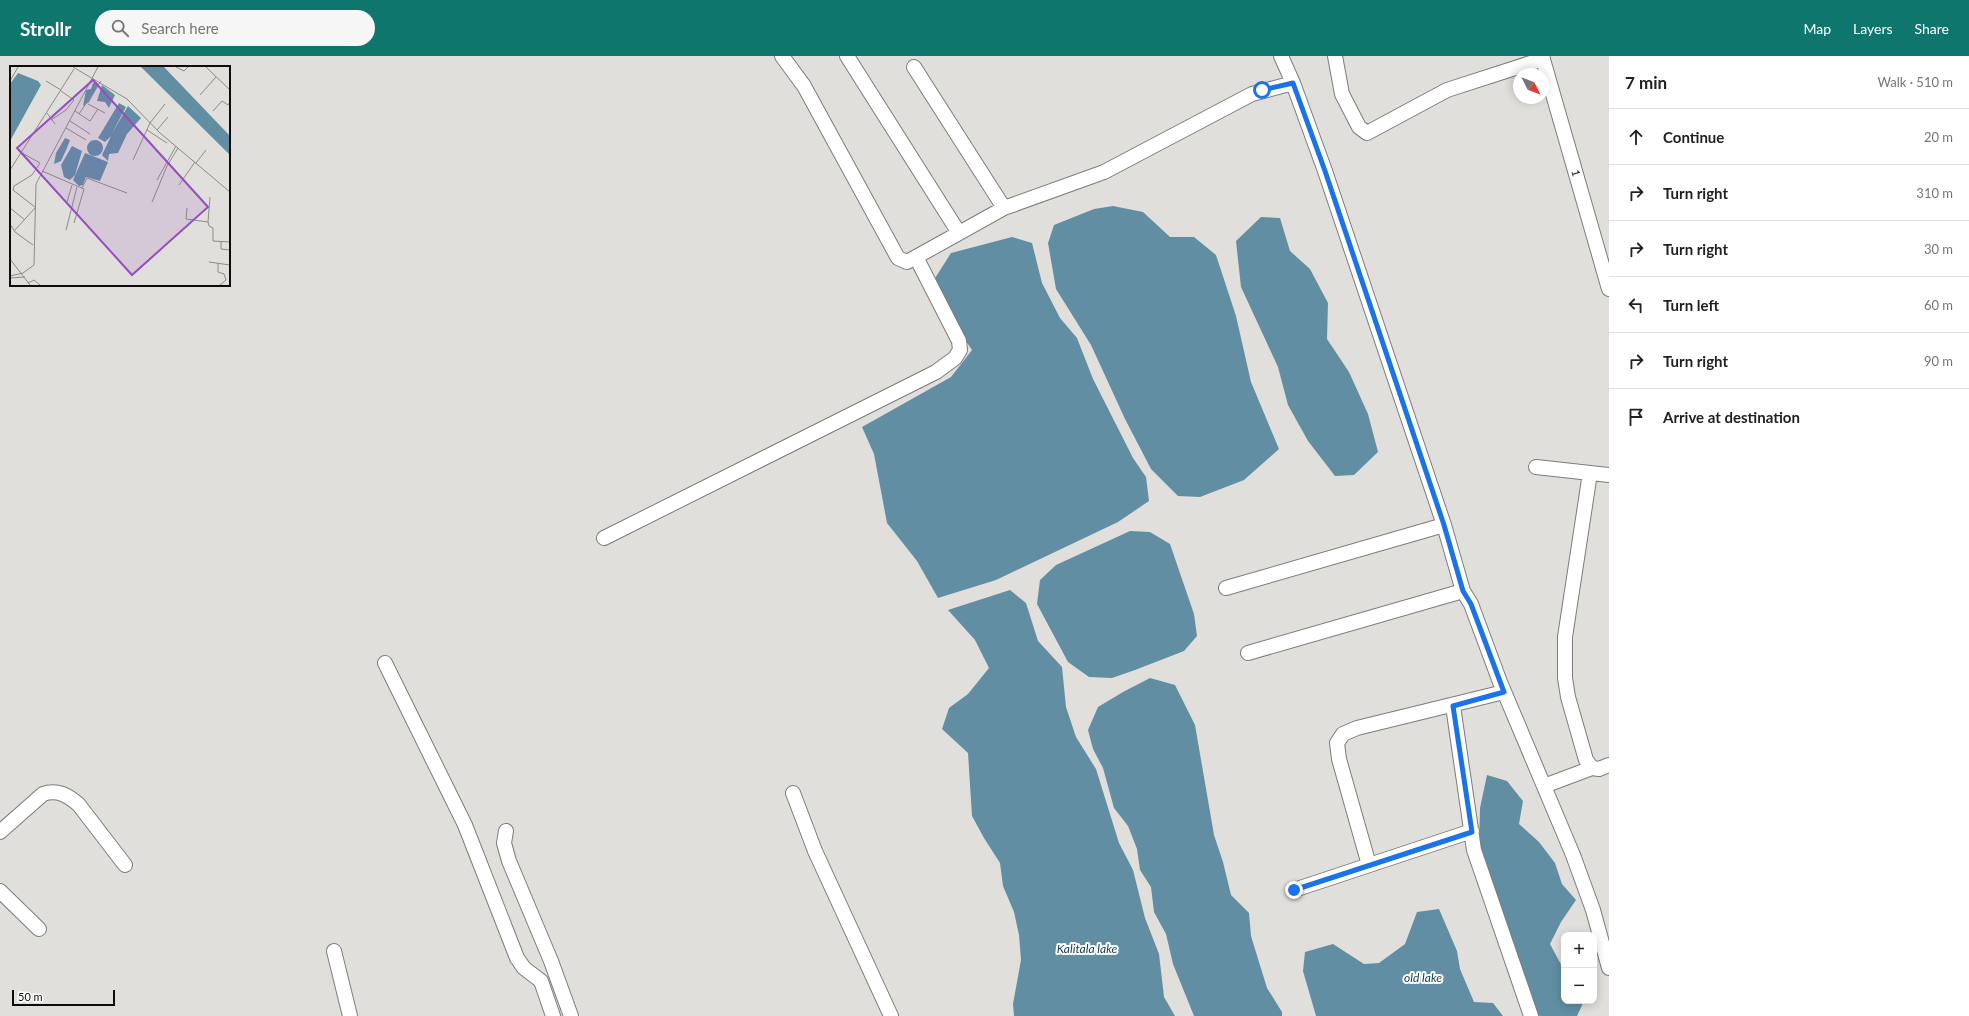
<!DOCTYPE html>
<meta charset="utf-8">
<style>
body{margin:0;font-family:Lato,sans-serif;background:#f6f6f6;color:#202124}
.controls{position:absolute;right:12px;bottom:12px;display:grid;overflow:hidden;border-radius:8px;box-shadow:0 2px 10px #0003}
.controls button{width:36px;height:36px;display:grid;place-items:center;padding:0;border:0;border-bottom:1px solid #e0e0e0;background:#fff;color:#202124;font:20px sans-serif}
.compass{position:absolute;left:1513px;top:12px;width:36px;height:36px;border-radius:50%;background:#fff;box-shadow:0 2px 10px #0003;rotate:132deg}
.scale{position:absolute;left:12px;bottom:10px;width:103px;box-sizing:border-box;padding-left:4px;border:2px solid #0d0c0b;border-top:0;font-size:11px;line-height:14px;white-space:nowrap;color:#0d0c0b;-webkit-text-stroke:3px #fff;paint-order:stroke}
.stop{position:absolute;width:12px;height:12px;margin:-9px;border:3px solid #1a73e8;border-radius:50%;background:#fff}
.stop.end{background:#1a73e8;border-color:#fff;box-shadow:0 1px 4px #0008}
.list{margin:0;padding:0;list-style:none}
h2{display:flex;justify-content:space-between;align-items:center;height:52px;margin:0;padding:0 16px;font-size:17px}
h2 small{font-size:13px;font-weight:400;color:#757577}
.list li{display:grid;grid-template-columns:26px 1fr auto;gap:12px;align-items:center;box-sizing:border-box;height:56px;padding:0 16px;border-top:1px solid #e0e0e0}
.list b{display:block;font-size:15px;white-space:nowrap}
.list em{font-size:13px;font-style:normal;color:#757577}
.icon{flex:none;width:22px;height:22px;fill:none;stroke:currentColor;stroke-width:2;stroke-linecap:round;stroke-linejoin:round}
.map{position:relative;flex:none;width:1609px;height:960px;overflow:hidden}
header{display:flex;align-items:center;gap:24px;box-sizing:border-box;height:56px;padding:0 20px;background:#0f766e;color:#fff}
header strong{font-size:19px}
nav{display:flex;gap:22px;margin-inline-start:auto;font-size:14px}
.search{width:280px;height:36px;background:#f6f6f6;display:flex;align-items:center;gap:10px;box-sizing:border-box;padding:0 14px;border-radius:22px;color:#757577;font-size:15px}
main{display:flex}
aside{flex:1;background:#fff}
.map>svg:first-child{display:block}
.water{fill:#618ea2}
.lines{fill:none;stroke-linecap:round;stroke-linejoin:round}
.minor-casing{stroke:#7d7c79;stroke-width:16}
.minor{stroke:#fff;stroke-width:14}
.route{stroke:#1a73e8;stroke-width:5}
.labels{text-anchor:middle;stroke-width:4;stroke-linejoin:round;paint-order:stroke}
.street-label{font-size:11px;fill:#0d0c0b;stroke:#fff}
.water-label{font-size:12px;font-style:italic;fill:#113a4a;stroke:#fff}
.inset-road{fill:none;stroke:#8c8b88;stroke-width:1}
.view{fill:#944ec2;fill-opacity:0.15;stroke:#944ec2;stroke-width:2}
.inset-edge{fill:none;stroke:#0d0c0b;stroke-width:2}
</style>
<header>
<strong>Strollr</strong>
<div class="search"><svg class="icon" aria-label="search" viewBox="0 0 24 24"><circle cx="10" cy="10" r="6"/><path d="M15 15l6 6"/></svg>Search here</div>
<nav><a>Map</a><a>Layers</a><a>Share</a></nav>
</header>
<main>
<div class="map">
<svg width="1609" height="960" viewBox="0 0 1609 960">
<rect width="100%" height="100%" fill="#e1dfdc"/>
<path class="water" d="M1113,150L1143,156L1170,181H1194L1216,199L1236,260L1251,326L1279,393L1244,424L1200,441L1178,440L1151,413L1125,363L1091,289L1056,233L1048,187L1054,169L1094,153Z
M1261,161L1280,162L1290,195L1310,213L1328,247L1327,283L1349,316L1368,358L1378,396L1354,419L1335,420L1308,385L1288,349L1278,311L1241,231L1236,185Z
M1012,181L1032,187L1042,227L1060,262L1077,282L1093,323L1133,402L1146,421L1149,445L1118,466L996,524L938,542L917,505L887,467L874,398L862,371L951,321L972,294L949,260L932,227L951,197Z
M1130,475L1150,476L1170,488L1194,558L1197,580L1184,595L1135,614L1112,622L1089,621L1068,606L1037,548L1040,524L1056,509Z
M1010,534L1026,547L1038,585L1062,611L1066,651L1076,681L1096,713L1119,787L1133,814L1145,862L1159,898L1164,941L1175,960H1014L1013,948L1021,904L1019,879L1014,856L1003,830L1000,807L984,782L972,760L968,697L942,673L949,652L968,638L989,612L975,584L948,554Z
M1150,622L1175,629L1195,669L1214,779L1223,806L1231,839L1249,857L1251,880L1267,932L1282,956V960H1194L1173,908L1166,878L1154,856L1151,831L1140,814L1137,793L1128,770L1114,752L1103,712L1093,693L1088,674L1098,651L1123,636Z
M1487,719L1507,725L1523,745L1519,768L1539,786L1555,807L1562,828L1576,844L1561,866L1550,888L1564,914V945H1584L1577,960H1540L1529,952L1505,861L1479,793L1480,752Z
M1439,853L1457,895L1460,913L1474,946L1493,947L1503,960H1316L1303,915L1305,896L1333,888L1364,908L1379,907L1405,888L1417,856Z"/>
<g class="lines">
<defs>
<path id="minor" d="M782,0L804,30L898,202L907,206L1004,152L1104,116L1252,38L1293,27
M847,0L959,177
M1281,0L1293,27L1325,115L1444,469L1463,535L1471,548L1500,626L1573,799L1593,854L1609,912
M1335,0L1342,38L1359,71L1367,77L1447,34L1543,3
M1542,0L1609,233
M914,11L1004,152
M1536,411L1609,419
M1590,417L1565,581V622L1568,641L1586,704L1592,712L1599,713L1609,709
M604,482L936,316L955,302L960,294L959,285L916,201
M1226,532L1444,469
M1248,597L1463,535
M385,607L465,769L517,902L524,912L541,925L553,960
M1453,650L1474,794L1531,960
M1544,730L1592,712
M793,737L815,795L891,960
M506,775L504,787L509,805L551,905L571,960
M0,776L43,738C57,733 68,739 79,749L125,809
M1369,809L1339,703L1337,687L1343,678L1357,672L1504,636
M1294,834L1472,775
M0,835L39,873
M334,895L350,960"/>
</defs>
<use href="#minor" class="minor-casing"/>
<use href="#minor" class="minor"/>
</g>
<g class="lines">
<path class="route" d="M1262,34L1293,27L1325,115L1444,469L1463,535L1471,548L1504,636L1453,650L1472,776L1294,834"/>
</g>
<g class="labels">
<g class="street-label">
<text transform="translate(1576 117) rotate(74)" y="4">1</text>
</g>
<g class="water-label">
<text x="1087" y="897">Kalitala lake</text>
<text x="1423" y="926">old lake</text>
</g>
</g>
<g transform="translate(10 10)">
<rect width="220" height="220" fill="#e1dfdc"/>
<path d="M131,1H154L220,70V89ZM8,7L28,15L31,19L0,75V18ZM83,17H88V20L79,36L73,40L76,24L81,23ZM92,19L105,29L99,42L95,36L87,35ZM109,37L116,41L101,69L118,40L131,52L117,68L108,87L99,88L98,95L92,89L101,70L95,76L88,72ZM55,72L60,74L57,82L51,95L44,98L46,87ZM77 82a8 8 0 1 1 16 0a8 8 0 1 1-16 0ZM62,80L72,85L65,109L60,114L54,111L51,99ZM75,87L98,96L90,115L76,111L73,119L69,120L63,114Z" fill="#618ea2"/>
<path class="inset-road" d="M63,1L117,33L150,67L220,126M166,1L174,5L178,1M196,1L220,24M0,15L8,1M36,15L51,24M190,29L206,11M78,38L95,47M65,45L80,55L88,43M203,45L212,35L218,39L220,36M37,47L45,58M69,48L91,15M41,54L56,44L64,34L51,25M60,55L80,68M56,62L76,74M137,64L157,77M147,64L158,51M12,87L30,97L22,109L4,120L3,124L25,141M123,94L140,57L155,38M186,97L196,84M0,104L64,3M32,105L74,123L64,157M147,114L166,80M169,119L185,96M72,122L77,112L117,127M57,136L62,119M142,136L157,100L168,82M0,142L15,154M177,142L176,153L198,156L199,160L203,162V175L220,176M198,156L200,131M0,158L5,166L23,179M5,164L25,142M56,164L67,121M211,176V183L220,184M0,193L20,219M199,196L220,199M208,197V206L214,208L216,214L210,219M0,210L13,207L24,199L26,118L88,1M0,212L15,211M18,217L24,214L30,219"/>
<path class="view" d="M83,14L198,141L122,209L7,82Z"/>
<rect width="220" height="220" class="inset-edge"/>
</g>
</svg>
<div class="controls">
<button>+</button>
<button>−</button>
</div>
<svg class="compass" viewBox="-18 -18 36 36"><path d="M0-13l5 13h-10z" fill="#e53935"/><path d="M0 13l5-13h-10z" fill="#757577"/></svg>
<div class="scale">50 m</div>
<div class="stop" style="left:1262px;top:34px"></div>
<div class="stop end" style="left:1294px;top:834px"></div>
</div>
<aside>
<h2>7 min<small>Walk · 510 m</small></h2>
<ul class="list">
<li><svg class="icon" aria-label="ahead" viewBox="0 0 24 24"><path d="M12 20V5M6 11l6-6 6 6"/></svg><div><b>Continue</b></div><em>20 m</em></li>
<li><svg class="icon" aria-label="right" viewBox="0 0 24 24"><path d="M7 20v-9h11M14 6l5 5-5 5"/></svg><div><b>Turn right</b></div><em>310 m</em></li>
<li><svg class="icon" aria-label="right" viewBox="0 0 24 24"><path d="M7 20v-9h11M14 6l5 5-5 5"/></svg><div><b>Turn right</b></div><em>30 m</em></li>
<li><svg class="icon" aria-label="left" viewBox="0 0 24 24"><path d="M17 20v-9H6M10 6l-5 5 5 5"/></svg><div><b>Turn left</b></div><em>60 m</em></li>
<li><svg class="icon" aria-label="right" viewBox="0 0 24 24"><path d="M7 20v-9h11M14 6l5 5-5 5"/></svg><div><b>Turn right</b></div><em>90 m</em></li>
<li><svg class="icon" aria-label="arrive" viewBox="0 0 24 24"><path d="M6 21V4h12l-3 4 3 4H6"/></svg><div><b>Arrive at destination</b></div></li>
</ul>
</aside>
</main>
